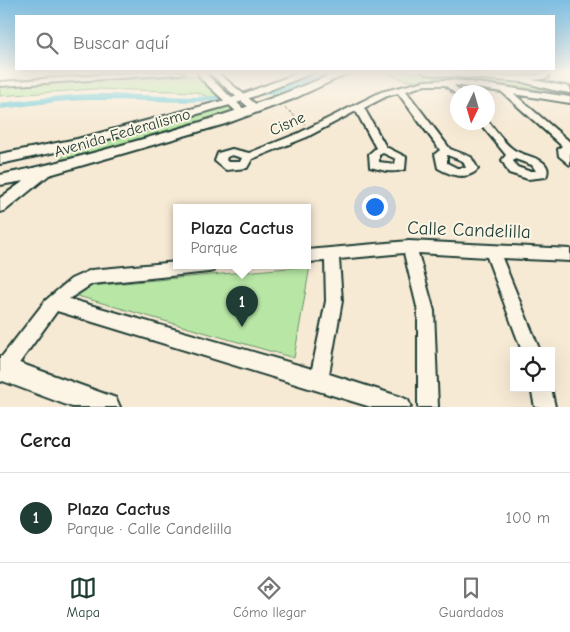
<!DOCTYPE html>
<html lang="es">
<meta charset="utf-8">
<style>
body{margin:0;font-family:"Comic Neue",sans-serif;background:#f6f6f6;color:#222}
.controls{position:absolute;right:15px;bottom:15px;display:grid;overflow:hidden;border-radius:0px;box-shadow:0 5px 20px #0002}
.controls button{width:45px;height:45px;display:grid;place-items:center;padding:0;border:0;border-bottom:1px solid #e0e0e0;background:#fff;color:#222;font:25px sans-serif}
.compass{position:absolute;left:450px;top:85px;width:45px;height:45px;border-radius:50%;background:#fff;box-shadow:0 5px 20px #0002;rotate:185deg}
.you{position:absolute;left:374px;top:206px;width:18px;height:18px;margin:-12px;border:4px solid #fff;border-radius:50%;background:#1a73e8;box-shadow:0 0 0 8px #1a73e833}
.badge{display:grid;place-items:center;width:32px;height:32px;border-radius:50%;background:#1f3d34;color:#fff;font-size:16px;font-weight:700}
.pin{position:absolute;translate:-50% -41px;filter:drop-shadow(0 1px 2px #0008)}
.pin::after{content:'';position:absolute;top:26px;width:18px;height:15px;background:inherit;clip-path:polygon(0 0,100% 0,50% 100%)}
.popup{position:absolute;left:173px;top:204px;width:138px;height:65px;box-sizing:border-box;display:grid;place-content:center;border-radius:0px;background:#fff;filter:drop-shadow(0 1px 4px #0005);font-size:16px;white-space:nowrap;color:#767676}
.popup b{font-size:19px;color:#222}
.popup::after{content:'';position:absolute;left:50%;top:100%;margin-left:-10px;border:10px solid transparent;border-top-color:#fff}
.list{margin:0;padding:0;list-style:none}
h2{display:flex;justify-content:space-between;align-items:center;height:65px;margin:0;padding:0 20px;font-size:21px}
h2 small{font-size:16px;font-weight:400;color:#767676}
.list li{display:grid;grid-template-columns:32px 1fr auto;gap:15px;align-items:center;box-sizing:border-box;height:90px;padding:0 20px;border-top:1px solid #e0e0e0}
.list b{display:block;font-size:19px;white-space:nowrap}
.list p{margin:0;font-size:16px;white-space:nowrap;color:#767676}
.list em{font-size:16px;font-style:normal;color:#767676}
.icon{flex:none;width:28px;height:28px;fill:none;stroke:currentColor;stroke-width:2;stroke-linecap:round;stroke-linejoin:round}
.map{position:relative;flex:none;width:570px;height:407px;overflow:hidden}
.search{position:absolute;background:#fff;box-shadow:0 5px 20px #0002;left:15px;right:15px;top:15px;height:55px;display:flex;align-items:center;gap:12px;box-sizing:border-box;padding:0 18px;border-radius:0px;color:#767676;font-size:19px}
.sheet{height:155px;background:#fff}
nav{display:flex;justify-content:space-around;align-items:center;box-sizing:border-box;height:70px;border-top:1px solid #e0e0e0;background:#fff;font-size:14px;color:#767676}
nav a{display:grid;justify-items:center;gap:2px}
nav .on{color:#1f3d34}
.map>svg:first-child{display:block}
.green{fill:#b7e6a5;stroke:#6b926c}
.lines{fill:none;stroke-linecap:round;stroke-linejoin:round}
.canal{fill:#7dcdd9;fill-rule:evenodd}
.minor-casing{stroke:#1f3d34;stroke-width:4}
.tertiary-casing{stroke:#1f3d34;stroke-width:4}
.path{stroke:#1f3d34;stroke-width:1;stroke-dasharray:2.5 2.5;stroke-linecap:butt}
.minor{fill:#fcf5e5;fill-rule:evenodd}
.tertiary{fill:#fcf5e5;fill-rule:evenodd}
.labels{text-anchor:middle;stroke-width:4;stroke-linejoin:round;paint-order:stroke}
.far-street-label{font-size:16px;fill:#1f3d34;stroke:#fcf5e5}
.street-label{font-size:19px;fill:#1f3d34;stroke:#fcf5e5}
</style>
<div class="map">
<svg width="570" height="407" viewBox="0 0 570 407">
<rect width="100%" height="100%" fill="#f7ead5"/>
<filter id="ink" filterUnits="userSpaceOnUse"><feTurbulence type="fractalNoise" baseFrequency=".02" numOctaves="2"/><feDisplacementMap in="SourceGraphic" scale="10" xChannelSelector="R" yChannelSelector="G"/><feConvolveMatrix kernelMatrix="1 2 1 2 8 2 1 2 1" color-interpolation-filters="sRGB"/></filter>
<g filter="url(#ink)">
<path class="green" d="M316,72H332L279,95L269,93Z
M383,72C428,72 522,75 561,93L459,78L407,81Z
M179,75L199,77L219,96L209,97L195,92L174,91L93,89L0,96V85Z
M233,102L244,114L48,171L78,143Z
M310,266L294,358L74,295L79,287Z"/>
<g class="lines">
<path class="canal" d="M318,72H328C318,80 302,86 290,89C225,109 158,99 91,100C60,100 30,106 0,109V103C30,100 61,95 92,94C174,94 239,108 318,72Z"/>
<defs>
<path id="minor" d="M144,72H184L180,74L0,86V82Z
M198,72H206L208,76L247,112V116H241L201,79Z
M208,72H217L259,107V111H253Z
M423,72C464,72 505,81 545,74H548V78L533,80L570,87V93L553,90L523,82L427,74Z
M446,80L464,81L570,97V103L514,94L570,142V165L559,156L558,149L562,146L502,92L454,85L461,92H458V96L445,85H425L406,91L450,149L471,157L478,169C467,181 450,175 438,168L435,154L440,150L398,93L387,96L364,108L386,147L406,157L405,169C392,174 383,170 370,167L369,154L376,148L356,111L307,137L252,159L247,168L226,170L215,161L218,153L232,149L249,153L299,133L381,92L425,81ZM383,153L396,159L395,164L379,162V155ZM232,155L242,158L240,162H228L226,160L227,157ZM447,155L463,161L466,168H457L447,163Z
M488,121C496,131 504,143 514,150C524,157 555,158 546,177L528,179L509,173L502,160L506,155L479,122ZM515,159L532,165L536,171H528L517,167L513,161Z
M409,241L570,249V261L502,258L540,351H522L487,257L418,253L434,311L438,407H418V311L404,253L339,259L342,301L329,374L401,397L408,400L411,407H371L57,311L7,380L0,382V359L46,300L71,279L91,270L177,262V266H216L214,271L209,272L92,284L69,299L312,369L326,301L325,261L307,262V250Z
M531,388H551L555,407H535Z"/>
<path id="tertiary" d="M301,72H315L237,103L83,146L0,164V154L77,139L229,99Z
M337,72H351L293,99L225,124L49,175L6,210L0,212V198L24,181L0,185V175C46,166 91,154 136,141C205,122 272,100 337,72Z
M0,356L116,398L120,407H72L0,380Z"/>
</defs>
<use href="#minor" class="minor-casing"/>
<use href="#tertiary" class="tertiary-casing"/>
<path class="path" d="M285,108L305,124"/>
<use href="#minor" class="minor"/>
<use href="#tertiary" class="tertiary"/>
</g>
</g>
<linearGradient id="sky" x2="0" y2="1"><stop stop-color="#7dbee2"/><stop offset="0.56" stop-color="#fbf6ec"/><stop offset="1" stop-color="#fbf6ec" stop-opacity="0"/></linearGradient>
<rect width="570" height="129" fill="url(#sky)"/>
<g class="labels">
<g class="far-street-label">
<text transform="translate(287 123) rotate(-24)" y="6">Cisne</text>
<text transform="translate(122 132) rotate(-16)" y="6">Avenida Federalismo</text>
</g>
<g class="street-label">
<text transform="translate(469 229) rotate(2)" y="7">Calle Candelilla</text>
</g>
</g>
</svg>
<div class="controls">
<button><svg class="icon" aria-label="locate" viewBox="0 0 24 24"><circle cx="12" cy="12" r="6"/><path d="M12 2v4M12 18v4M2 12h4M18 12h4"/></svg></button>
</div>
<svg class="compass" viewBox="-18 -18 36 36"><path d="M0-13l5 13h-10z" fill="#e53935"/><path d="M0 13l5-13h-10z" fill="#767676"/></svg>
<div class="you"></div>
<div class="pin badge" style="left:242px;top:327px">1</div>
<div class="popup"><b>Plaza Cactus</b>Parque</div>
<div class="search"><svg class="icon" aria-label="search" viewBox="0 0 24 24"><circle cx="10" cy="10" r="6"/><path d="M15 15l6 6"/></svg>Buscar aquí</div>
</div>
<section class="sheet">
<h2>Cerca<small></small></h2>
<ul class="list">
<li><span class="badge">1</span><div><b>Plaza Cactus</b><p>Parque · Calle Candelilla</p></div><em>100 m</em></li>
</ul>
</section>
<nav>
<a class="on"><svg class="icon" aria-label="map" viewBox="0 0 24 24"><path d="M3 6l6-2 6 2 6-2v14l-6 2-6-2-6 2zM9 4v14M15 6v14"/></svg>Mapa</a>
<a><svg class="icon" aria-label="directions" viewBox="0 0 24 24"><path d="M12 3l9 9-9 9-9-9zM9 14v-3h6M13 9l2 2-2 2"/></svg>Cómo llegar</a>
<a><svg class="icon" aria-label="saved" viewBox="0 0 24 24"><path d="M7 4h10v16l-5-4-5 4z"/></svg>Guardados</a>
</nav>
